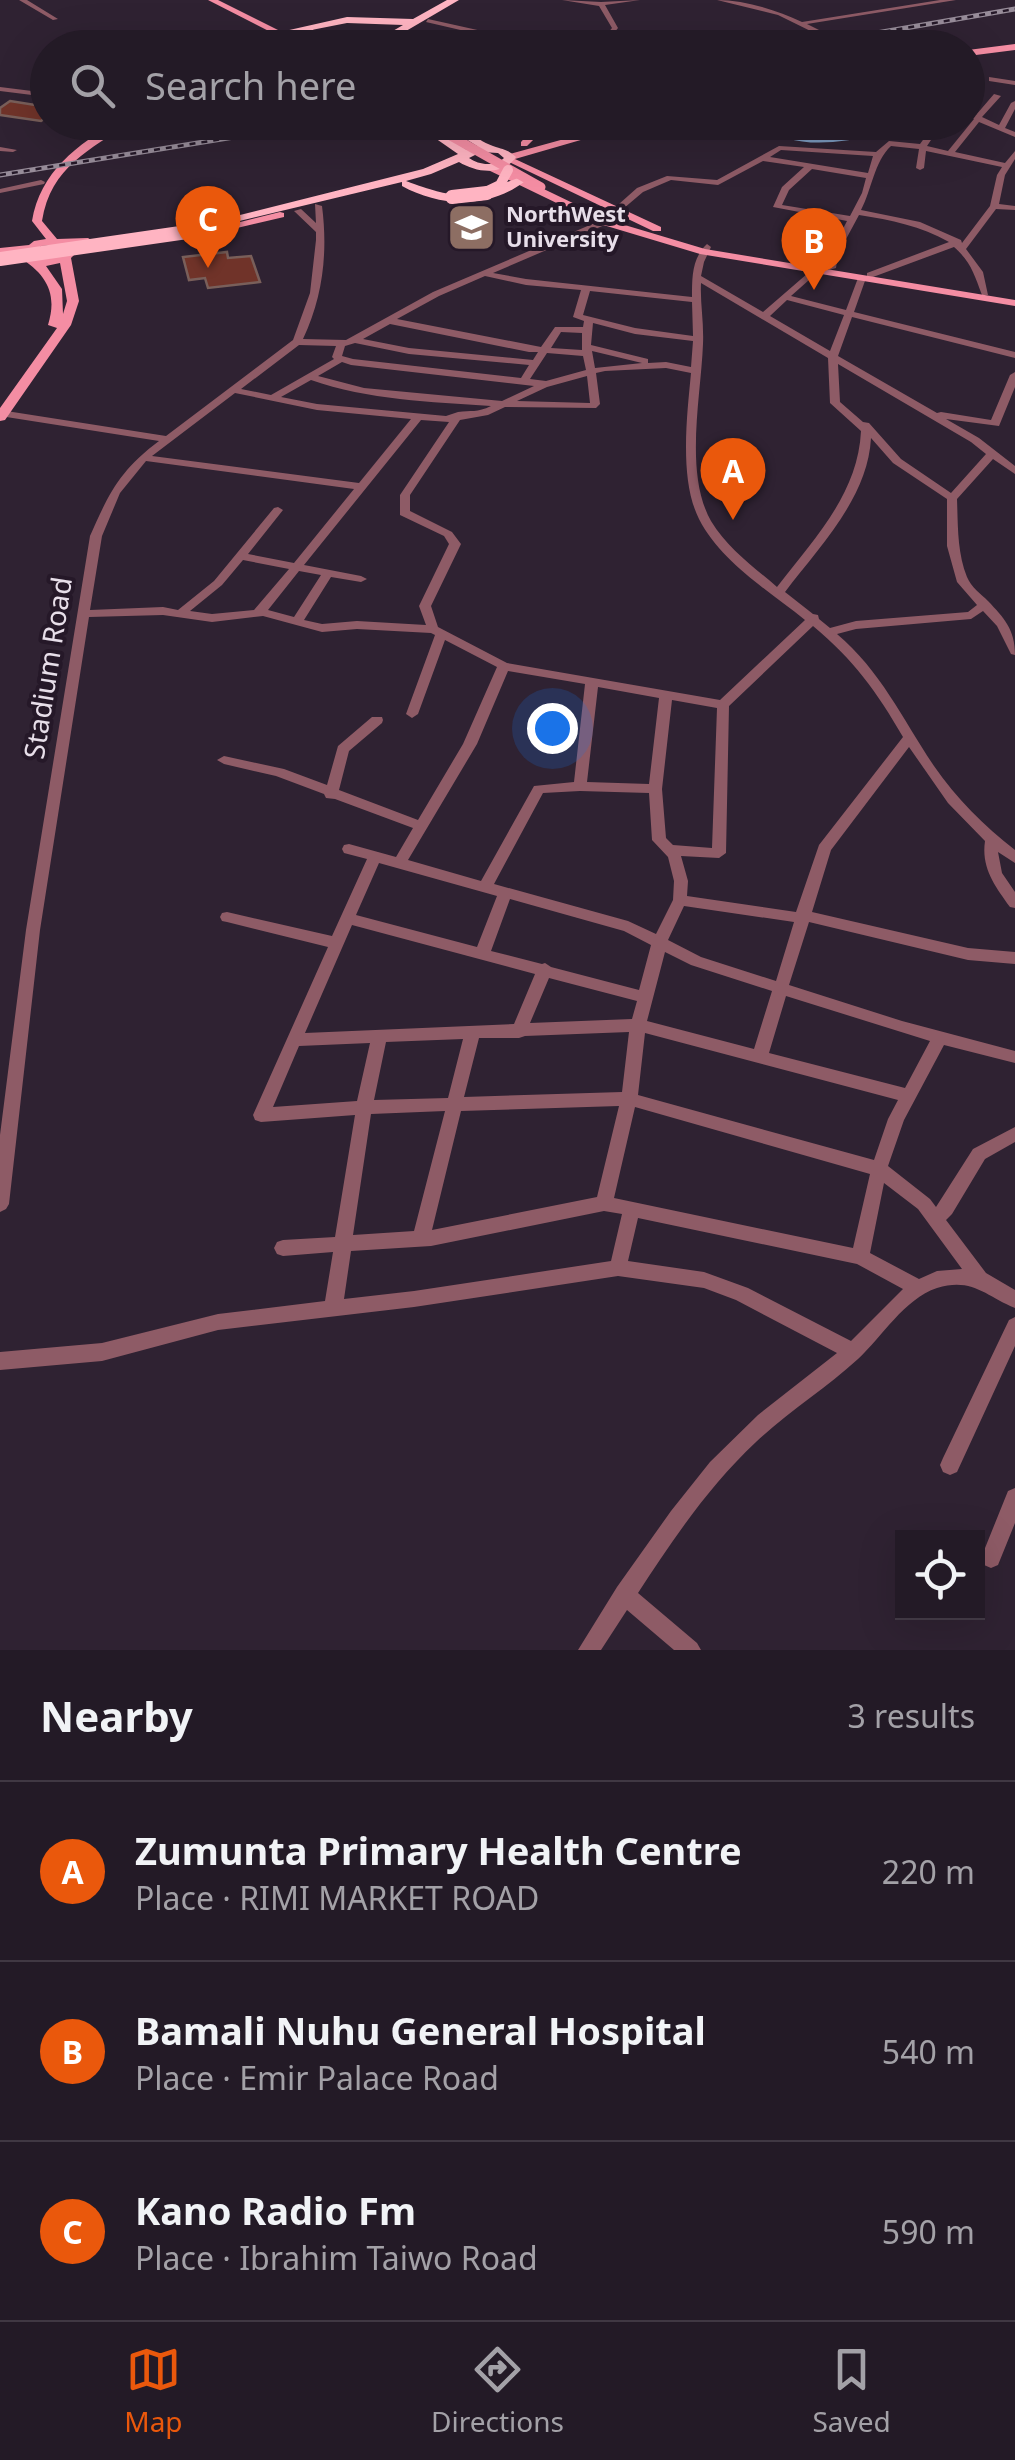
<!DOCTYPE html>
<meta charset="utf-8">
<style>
body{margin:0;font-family:"Noto Sans",sans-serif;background:#2f2732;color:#f1f3f6}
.controls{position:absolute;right:30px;bottom:30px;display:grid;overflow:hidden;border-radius:0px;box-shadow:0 10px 40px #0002}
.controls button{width:90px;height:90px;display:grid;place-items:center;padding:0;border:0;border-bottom:2px solid #403843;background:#231a26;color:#f1f3f6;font:50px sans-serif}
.you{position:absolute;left:552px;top:728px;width:35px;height:35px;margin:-25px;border:8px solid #fff;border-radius:50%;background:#1a73e8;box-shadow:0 0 0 15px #1a73e833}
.badge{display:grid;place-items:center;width:65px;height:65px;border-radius:50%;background:#ea580c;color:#fff;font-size:32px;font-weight:700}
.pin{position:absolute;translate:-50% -82px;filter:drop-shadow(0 2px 5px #0008)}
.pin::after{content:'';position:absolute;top:52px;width:35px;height:30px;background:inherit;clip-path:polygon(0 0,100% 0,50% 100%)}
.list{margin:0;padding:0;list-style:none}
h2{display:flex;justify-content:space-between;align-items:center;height:130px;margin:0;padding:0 40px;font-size:42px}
h2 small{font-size:32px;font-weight:400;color:#a3a1a7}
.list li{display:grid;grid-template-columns:65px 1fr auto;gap:30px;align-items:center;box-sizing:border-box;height:180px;padding:0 40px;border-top:2px solid #403843}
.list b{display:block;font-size:38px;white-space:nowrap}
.list p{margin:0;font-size:32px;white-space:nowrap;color:#a3a1a7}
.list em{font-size:32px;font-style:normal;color:#a3a1a7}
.icon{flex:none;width:55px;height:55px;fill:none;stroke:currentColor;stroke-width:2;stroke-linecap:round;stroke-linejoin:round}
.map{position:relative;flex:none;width:1015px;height:1650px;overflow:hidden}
.search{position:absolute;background:#231a26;box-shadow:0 10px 40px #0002;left:30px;right:30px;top:30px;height:110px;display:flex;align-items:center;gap:25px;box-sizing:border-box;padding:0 35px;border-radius:55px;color:#a3a1a7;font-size:38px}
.sheet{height:670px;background:#231a26}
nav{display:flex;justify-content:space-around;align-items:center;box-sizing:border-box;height:140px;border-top:2px solid #403843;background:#231a26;font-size:28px;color:#a3a1a7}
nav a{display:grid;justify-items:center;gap:5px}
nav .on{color:#ea580c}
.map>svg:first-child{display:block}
.water{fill:#4a79a8;stroke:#7997bc;stroke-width:2.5}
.building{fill:#703329;stroke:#795f5a;stroke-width:2.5}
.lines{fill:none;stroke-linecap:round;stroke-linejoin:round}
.minor{fill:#8e5b66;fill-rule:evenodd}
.major{fill:#f48da3;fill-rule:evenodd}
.highway{fill:#ffb4c2;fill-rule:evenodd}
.rail-casing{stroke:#978c99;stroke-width:5}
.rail{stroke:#251828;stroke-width:2.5;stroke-dasharray:6;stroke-linecap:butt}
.major-bridge{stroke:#f48da3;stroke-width:9}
.highway-bridge-far1{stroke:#ffb4c2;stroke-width:10}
.highway-bridge{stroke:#ffb4c2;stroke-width:14}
.labels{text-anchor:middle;stroke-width:8;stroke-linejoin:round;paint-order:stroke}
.far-poi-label{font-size:22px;font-weight:bold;fill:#e7dee9;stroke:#251828;text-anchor:start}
.street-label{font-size:28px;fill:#e7dee9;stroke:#251828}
</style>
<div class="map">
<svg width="1015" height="1650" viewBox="0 0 1015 1650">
<rect width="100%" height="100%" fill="#2f2232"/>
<path class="water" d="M765,123V122L906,123C874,136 822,148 788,137C780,135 773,130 766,127Z"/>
<path class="building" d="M10,101L48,107V116L41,121L0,115V108Z
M227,252L228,258L251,256L260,282L208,288L205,278L189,280L183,257Z"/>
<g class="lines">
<path class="minor" d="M19,0H27L58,19L53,20Z
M562,0L601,2L640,0L605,5L618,28L602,48H595L612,28L599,6Z
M717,0C745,0 776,10 802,22L940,0H956L807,24L855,48H845L778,15Z
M428,19L549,46L552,48H538L426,22Z
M989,77L1015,81V85L989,81Z
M0,87L48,93V97L0,91Z
M994,94L1001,96L982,117L999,125L1011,103L1015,101V109L1005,128L1015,132V137L979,122L955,152L1005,163L1015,151V159L1005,175L999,204L1015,206V210L996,209L966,249L983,272L988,295H982C974,274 971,262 954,247L873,277H867V273L949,242C921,226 891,220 859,215L838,254L836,268L829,270L830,254L847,221L773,207L782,187L804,167L763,161L718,185L671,180L643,192L617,214L610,212L637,188L667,176L717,180L779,146L876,152L889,141L920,144L936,122H943L927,146L948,151L974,119L968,117V112L976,115ZM891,146L919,149L916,168L920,170L924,168L926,151L1002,167L997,175L990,206L962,243L961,240L920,222L861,210C872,189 874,162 891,146ZM781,150L873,156L868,173L770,157ZM812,169L866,178L862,193L850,216L782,205L789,190Z
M0,147L17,150L13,152L0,151Z
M41,180L45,182L44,184L0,193V189Z
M315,204L322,206C328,252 323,297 303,339L346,340L433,292L604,219L607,220V224L493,273L526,279L692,297C692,277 692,258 707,244L711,247L704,262L701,276L763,312L815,267L819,270L818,272L791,296L846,310L858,278L865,276L866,278L854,312L1015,352V358L852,317L838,356L937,413L941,412L991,420L1010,375L1015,372V387L999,426L946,419L979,438L1015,466V474L993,459L957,499C958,525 957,552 967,577C971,587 981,594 988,601C1004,618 1015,629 1015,655L1011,654L997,626L983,611L971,619L856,629L837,634C881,671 903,720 934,766C956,798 984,826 1015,850V863L998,852L1002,873L1015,892V908L1010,907C995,886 981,868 985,841L948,803L909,747L831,850L812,912L968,948L1015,952V964L968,960L809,922L789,985L902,1021L1015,1051V1063L944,1045L904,1120L888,1166L930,1199L936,1207L973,1149L1015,1127V1142L985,1159L952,1214L946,1220L986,1273L1015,1290V1308C986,1296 972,1277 937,1288C904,1299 882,1337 858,1359C825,1389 788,1412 756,1442C710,1485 673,1539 638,1593L697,1643L701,1650H674L627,1610L601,1650H578L617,1587L671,1511L710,1462L758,1415L837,1353L736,1300L704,1288L618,1276L414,1307L218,1330L102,1361L0,1370V1352L102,1343L218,1314L325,1301L333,1252L283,1256L277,1254L274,1248L277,1242L283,1240L335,1237L355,1115L261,1122L255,1120L253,1115L328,947L227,922L222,921L220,917L222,913L227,912L332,936L367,859L344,853L342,849L344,845L349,844L396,857L413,828L335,799L326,798L324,794L276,776L224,764L217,760L224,756L284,769L327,785L338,746L372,717H382L383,720L382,723L349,751L339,790L418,820L463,744L497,667L445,640L418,714L412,718L406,714L435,635L431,633L357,629L322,632L263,616L212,622L163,615L89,617L40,930L9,1204L6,1209L0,1212V1135L26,930L90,536C109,493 120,470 159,441L0,416V410L166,436L293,340L310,293L316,240V232L294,211L301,209L316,223ZM485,276L526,285L581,290L573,317L584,321L583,327H555L541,347L397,319L439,296ZM701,283L828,358L830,403L861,431C858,494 814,539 777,587C754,567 727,548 711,521C684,473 701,397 703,344C704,322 700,303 701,283ZM590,291L692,302L693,336L635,328L583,315ZM787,300L844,315L830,351L770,316ZM593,323L635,334L693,341L691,367L666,362L648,363V359L591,345ZM390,324L529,352H538L533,360L409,348L363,339ZM561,332L582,333V350L551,348ZM355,343L409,354L529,365L521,378L353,359L342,356L345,346ZM299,345L336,346L332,357L334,359L271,395L241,389ZM592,351L642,363L595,368ZM547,353L583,356L586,370L546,381L530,379ZM342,362L351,365L534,386L502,401L364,388L318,376ZM838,364L971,442L986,454L951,493L901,459L869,423L863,422L840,402ZM666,368L691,373C687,416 679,479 699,519C721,562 769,591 805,620L720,700L507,663L438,627L431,606L461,544L452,532L410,511V495L460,420L488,415L505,407L596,408L600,404L596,373L605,371ZM587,376L590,403L517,401L547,387ZM311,380C368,400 431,402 491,406C477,413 471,410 458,412C454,413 450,415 446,416L317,404L281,397ZM235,393L317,410L411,419L359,483L152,456ZM421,420L449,422L400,495V515L444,536L449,544L419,606L426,625L357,621L322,624L304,620L331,577L361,582L367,579L361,576L304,565ZM871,438L893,463L947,499V546L957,582L977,605L968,612L856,621L830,628L819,619L818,615L813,614L785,592C819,547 868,498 871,438ZM146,461L354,489L294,563L248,554L283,510L278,507L274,508L214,581L178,610L163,607L90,610L102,536L120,493ZM243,560L289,569L254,610L212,614L190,611L222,585ZM299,571L321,575L294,617L268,610ZM813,626C853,659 877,692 903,737L819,845L796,912L687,896L688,881L681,856L719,858L726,853L729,706ZM508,671L585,684L574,782L534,786L481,881L408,860L477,744ZM598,687L659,698L649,784L587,782ZM672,700L717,708L712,848L673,845L666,838L662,789ZM580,791L649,793L652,840L668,857L674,881L673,900L656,934L628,921L494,884L543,793ZM379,863L497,896L477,947L356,915ZM510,899L624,931L651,945L639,990L551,967L545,963L542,964L491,951ZM684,906L794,922L776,981L701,957L668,940ZM352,925L535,974L514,1024L305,1033ZM665,952L691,965L772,991L754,1049L647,1021ZM549,978L637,1001L632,1019L530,1023ZM786,996L930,1041L905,1088L769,1053ZM629,1032L622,1092L464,1097L479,1038H519L525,1036ZM645,1033L898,1100L888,1119L874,1160L638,1095ZM463,1039L448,1098L374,1100L386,1042ZM370,1043L357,1101L273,1107L299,1046ZM619,1106L597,1197L432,1230L461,1111ZM635,1107L870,1174L853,1248L614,1198ZM445,1111L414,1231L353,1235L371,1114ZM884,1183L918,1209L962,1269L937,1271L919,1279L870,1253ZM604,1211L622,1214L611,1261L414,1291L344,1299L351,1251L431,1246ZM638,1218L857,1264L903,1289L851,1341L748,1288L704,1272L628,1261Z
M1015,1317V1346L957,1472L950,1475L943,1472L940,1465L943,1458L1009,1320Z
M1015,1488V1523L998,1565L991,1568L984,1565L981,1558L1008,1491Z"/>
<path class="major" d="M208,0H218L314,48H302Z
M1015,44V50L968,56V50Z
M119,122H131C90,150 51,166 42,221L57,239L88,238L93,241L74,245L79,250L71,258L79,301L71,325L5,420L0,421V408L57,328L48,325C58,293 46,274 19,257L20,252L0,254V248L29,245L34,241L46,239L32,221C40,173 77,143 119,122ZM61,245L67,250C55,259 43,262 30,255L41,246ZM60,263L67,301L63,314L62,289L46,266Z
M528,122H538L540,133L527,146H521V142L530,132Z
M546,122H580L599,127L594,130Z
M626,122H643L515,159L661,227V231H653L505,160L506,155Z
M486,165H494L608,220L705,249L1015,300V306L700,254L600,224L486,169Z
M280,212L284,213V217L186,240L181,237Z"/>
<path class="highway" d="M447,0H459L377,48H364L403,25L347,23L281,36L276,33L347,17L413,19Z
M412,122H425L467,150L477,146L439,122C462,122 473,139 493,146C504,150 507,149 516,157C503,176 477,173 459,162L431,174L406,181C460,201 465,198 518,178L524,182C488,209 440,207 402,186V182L198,231L192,227L423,169L458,154ZM481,152L498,153L504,158C494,167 479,165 469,158Z
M582,122H611L612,124L607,127Z"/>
<defs>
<path id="rail" d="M790,48L1015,9
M0,175L327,122"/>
</defs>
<use href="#rail" class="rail-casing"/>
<use href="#rail" class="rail"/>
<path class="major-bridge" d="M426,122L541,187"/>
<path class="highway-bridge-far1" d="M298,47L309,32
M477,196L500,185L508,170"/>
<path class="highway-bridge" d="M452,197L487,193
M0,259L201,230"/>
</g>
<defs>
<symbol id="university-square" viewBox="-11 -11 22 22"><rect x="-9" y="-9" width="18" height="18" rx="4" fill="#8d6e63" stroke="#251828"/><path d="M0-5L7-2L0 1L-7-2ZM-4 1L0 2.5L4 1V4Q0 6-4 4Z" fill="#fff"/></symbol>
</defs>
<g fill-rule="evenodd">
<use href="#university-square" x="444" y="200" width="55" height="55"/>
</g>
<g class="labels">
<g class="far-poi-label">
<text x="506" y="222">NorthWest<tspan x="506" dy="25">University</tspan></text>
</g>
<g class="street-label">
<text transform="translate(48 668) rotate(-81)" y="10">Stadium Road</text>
</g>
</g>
</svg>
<div class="controls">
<button><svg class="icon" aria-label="locate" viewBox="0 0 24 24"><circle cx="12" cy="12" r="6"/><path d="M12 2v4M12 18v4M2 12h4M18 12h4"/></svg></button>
</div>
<div class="you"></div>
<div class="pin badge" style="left:733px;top:520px">A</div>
<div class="pin badge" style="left:814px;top:290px">B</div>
<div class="pin badge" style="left:208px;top:268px">C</div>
<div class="search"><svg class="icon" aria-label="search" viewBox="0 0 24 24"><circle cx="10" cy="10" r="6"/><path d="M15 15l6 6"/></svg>Search here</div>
</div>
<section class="sheet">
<h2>Nearby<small>3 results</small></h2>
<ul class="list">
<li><span class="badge">A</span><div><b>Zumunta Primary Health Centre</b><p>Place · RIMI MARKET ROAD</p></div><em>220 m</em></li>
<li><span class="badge">B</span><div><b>Bamali Nuhu General Hospital</b><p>Place · Emir Palace Road</p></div><em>540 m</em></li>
<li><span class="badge">C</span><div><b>Kano Radio Fm</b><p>Place · Ibrahim Taiwo Road</p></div><em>590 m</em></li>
</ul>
</section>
<nav>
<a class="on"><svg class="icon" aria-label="map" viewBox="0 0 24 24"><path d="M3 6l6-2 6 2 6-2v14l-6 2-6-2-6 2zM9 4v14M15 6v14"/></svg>Map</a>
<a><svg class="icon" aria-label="directions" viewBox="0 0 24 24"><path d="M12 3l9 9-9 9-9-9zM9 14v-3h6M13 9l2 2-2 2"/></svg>Directions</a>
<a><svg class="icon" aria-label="saved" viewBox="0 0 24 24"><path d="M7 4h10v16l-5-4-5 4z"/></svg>Saved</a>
</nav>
